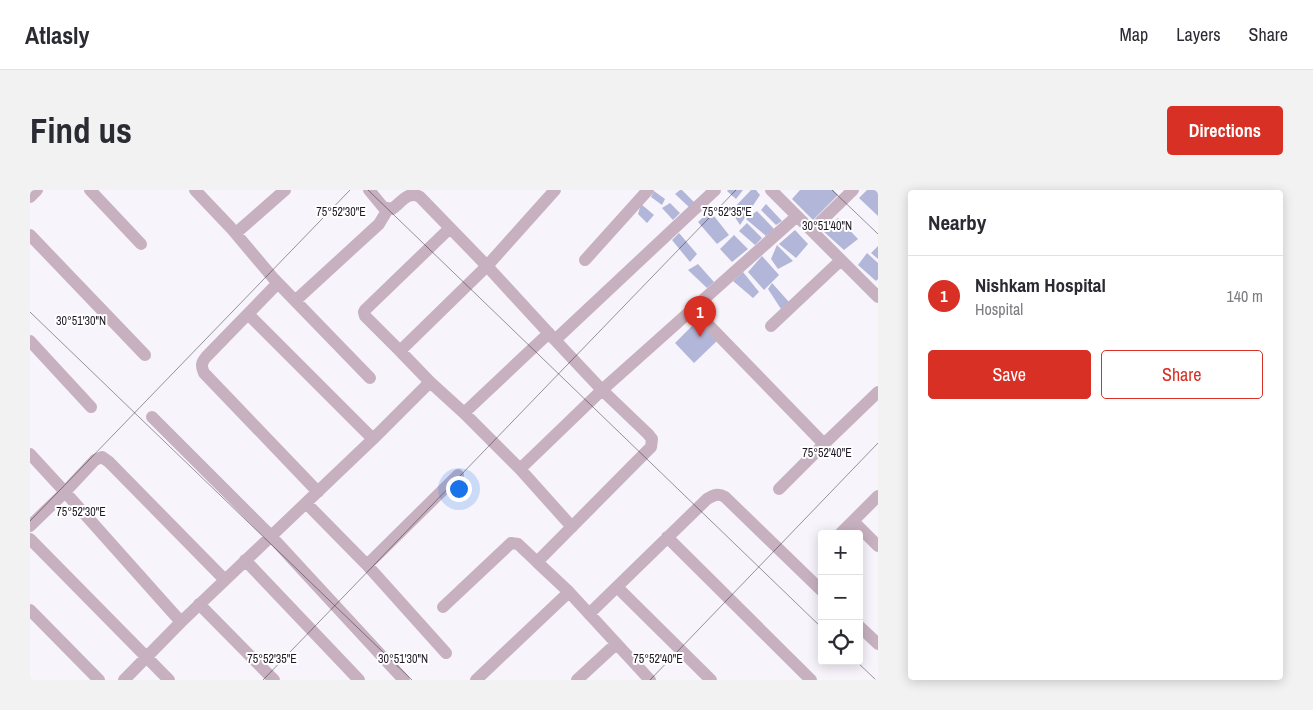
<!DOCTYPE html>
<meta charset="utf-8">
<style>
body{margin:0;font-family:"Archivo Narrow",sans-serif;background:#f2f2f3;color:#2b2b33}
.controls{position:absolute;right:15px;bottom:15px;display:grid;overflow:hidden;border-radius:5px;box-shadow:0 2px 12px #0003}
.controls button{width:45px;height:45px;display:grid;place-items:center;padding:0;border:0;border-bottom:1px solid #e1e1e2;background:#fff;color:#2b2b33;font:25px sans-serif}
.you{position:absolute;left:428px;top:298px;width:18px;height:18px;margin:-12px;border:4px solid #fff;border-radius:50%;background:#1a73e8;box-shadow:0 0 0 8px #1a73e833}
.badge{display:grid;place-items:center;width:32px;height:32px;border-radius:50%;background:#d93025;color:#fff;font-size:16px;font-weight:700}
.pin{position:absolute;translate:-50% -41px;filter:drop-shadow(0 1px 2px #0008)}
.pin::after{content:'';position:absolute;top:26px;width:18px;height:15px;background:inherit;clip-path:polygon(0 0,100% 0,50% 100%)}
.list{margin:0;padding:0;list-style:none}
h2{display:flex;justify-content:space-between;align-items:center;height:65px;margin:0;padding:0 20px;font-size:21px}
h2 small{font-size:16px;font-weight:400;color:#7c7c81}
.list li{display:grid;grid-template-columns:32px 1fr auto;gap:15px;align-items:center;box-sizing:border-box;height:80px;padding:0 20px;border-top:1px solid #e1e1e2}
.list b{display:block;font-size:19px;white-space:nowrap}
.list p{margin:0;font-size:16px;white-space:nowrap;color:#7c7c81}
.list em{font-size:16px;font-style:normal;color:#7c7c81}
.actions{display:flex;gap:10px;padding:15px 20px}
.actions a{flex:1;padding:11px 0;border:1px solid #d93025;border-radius:5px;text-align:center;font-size:18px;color:#d93025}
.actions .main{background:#d93025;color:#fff}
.icon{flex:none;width:28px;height:28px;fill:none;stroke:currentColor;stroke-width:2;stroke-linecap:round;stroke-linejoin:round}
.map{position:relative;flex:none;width:848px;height:490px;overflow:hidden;border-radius:5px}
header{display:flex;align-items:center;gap:30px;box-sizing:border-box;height:70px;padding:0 25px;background:#fff;border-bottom:1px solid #e1e1e2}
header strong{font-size:24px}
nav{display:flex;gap:28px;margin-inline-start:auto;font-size:18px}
.intro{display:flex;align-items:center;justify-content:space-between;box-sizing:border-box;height:120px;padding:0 30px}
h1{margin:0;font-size:35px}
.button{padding:12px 22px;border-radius:5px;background:#d93025;color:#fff;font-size:18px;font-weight:700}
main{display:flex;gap:30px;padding:0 30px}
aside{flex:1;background:#fff;border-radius:5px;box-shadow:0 2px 12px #0003}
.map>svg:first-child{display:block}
.building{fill:#b2b6d8}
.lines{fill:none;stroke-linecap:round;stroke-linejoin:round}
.minor{stroke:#c7b1c0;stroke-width:12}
.ticks{fill:none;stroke:#201925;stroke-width:1;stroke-opacity:0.45}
.ticks-label{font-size:12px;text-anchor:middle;fill:#201925;stroke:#fff;stroke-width:4;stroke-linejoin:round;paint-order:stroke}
</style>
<header>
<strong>Atlasly</strong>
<nav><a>Map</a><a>Layers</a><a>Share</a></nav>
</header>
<div class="intro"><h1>Find us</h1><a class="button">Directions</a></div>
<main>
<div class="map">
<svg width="848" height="490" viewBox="0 0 848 490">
<rect width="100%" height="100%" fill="#f8f4fb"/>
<path class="building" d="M650,0H652L665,13L660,18L645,4Z
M698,0H713L706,9L697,1Z
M721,0H726L730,5L710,35L701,21Z
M770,0H803L808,5L783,30L762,9Z
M837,0H848V26L829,8Z
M624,1L635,9L632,15L621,7Z
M640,13L650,23L643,30L632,18Z
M611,14L624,25L617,33L608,24Z
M736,14L752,31L746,35L731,20Z
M680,21L699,45L687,54L668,32Z
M727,21L744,39L736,46L716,29Z
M808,28L828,49L814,60L793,41Z
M717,33L732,48L725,55L709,41Z
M765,40L778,54L766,68L749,54Z
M649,43L667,64L660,72L642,50Z
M704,45L718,59L702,72L690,59Z
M747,55L763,71L748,79L741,69Z
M848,56V69L841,63Z
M837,63L848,73V89L846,91L828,75Z
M732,66L749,85L734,100L718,82Z
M668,74L684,92L677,98L658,80Z
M713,82L729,102L723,108L703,91Z
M742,93L759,112L751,119L738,99Z
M669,129L689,149L664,173L645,153Z"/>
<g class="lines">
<path class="minor" d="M60,0L111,54
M165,0L201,38L244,89L340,188
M525,0L457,76L525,150L685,0
M741,0L848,107
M0,7L7,0
M782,40L823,0
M206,43L255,0
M0,45L115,165
M555,70L618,0
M248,93L176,167C171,173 171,176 174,183L288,302
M265,111L349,34L358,19
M663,119L794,254
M218,124L343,249
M741,136L811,70
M0,151L61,217
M370,161L335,126L334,122L335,120L420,38
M400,192L434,223L519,143
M434,223L490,279L542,337
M122,227L241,346L374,490
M0,264L35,302L151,432L343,249L400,192L370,161L457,76L390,7C378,0 371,13 362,19L353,17L339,0
M490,279L572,200L767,26
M749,299L794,254L848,202
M276,313L337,375
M823,331L848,356
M0,336L35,302L65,270L72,267L79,272L195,390
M810,344L848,306
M637,347L781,490
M0,349L139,490
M215,370L329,490
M587,397L681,490
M539,402L620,490
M169,414L244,490
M413,417L481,353L488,354L507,372L621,257L622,249L618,244L572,200L525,150
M0,420L69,490
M559,424L677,309C684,305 688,303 695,307L792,401
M829,436L848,454
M416,463L337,375L428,285
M94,490L151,432
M446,490L539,402L507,372
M547,490L586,454"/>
</g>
<path class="ticks" d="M338,0L792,438M802,0L848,44M0,122L382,490M0,331L320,0M826,471L846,490M233,490L706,0M620,490L848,253"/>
<g class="ticks-label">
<text x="311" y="26">75°52'30"E</text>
<text x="697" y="26">75°52'35"E</text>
<text x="797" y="40">30°51'40"N</text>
<text x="51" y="135">30°51'30"N</text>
<text x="797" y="267">75°52'40"E</text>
<text x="51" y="326">75°52'30"E</text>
<text x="242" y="473">75°52'35"E</text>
<text x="628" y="473">75°52'40"E</text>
<text x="373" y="473">30°51'30"N</text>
</g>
</svg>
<div class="controls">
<button>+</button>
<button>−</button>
<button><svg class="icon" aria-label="locate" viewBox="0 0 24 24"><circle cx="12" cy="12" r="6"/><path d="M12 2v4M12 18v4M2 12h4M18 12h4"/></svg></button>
</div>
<div class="you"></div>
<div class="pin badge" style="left:670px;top:147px">1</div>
</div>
<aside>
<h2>Nearby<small></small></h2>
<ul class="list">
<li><span class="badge">1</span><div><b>Nishkam Hospital</b><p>Hospital</p></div><em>140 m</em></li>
</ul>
<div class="actions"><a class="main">Save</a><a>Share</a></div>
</aside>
</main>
